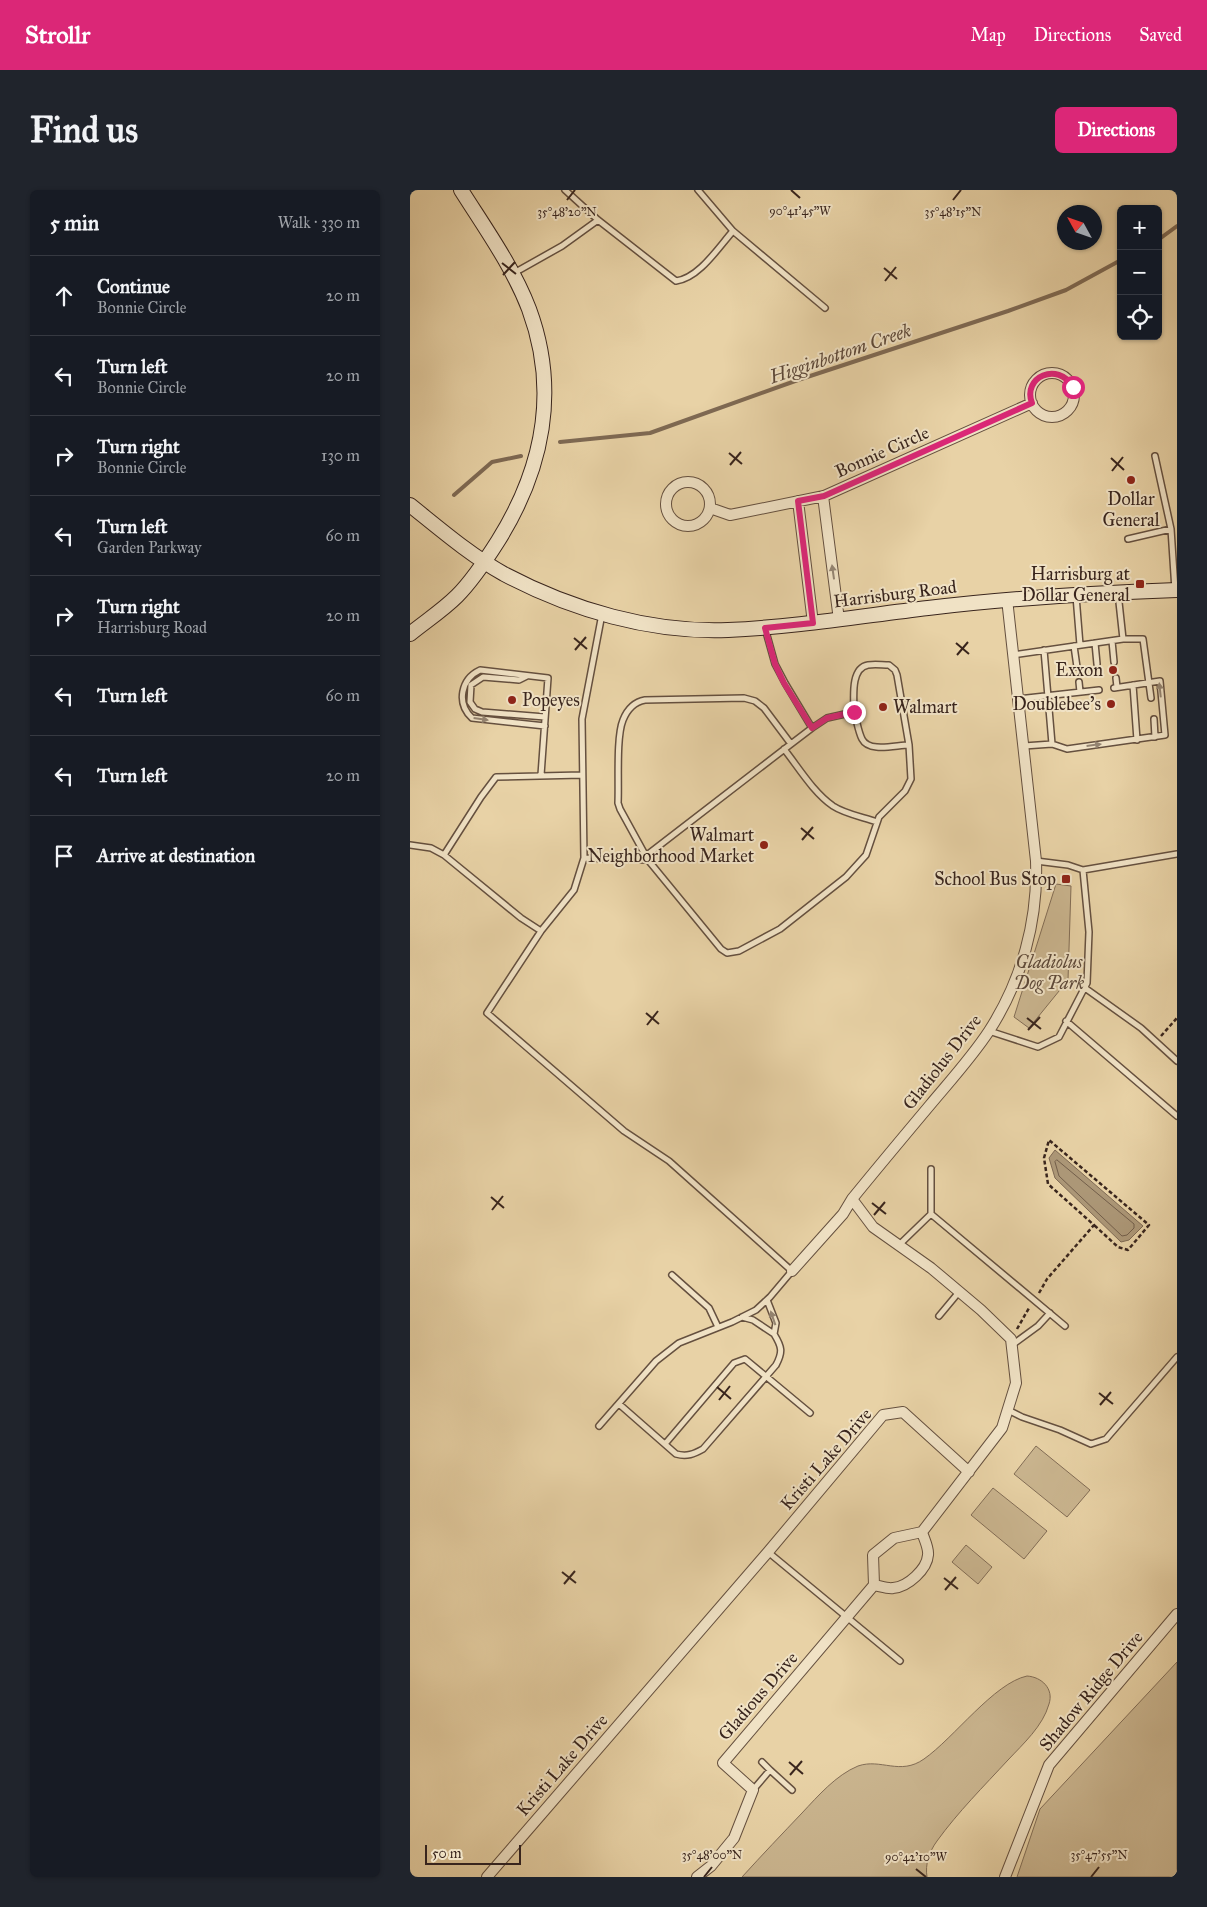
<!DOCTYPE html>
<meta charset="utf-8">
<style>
body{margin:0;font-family:"IM FELL Great Primer",serif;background:#20242c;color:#f1f3f6}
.controls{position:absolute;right:15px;top:15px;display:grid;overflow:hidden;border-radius:8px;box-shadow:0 1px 4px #0004}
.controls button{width:45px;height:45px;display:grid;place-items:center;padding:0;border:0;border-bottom:1px solid #363941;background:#171b24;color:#f1f3f6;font:25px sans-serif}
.compass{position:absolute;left:647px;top:15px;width:45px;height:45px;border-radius:50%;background:#171b24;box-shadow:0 1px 4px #0004;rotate:310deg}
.scale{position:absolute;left:15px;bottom:12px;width:96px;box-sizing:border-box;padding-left:5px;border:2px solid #39251d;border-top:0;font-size:14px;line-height:18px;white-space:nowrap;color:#39251d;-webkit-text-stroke:4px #f0e2c5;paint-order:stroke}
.stop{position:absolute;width:15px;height:15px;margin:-11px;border:4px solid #db2777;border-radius:50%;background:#fff}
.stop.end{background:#db2777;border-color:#fff;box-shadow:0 1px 5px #0008}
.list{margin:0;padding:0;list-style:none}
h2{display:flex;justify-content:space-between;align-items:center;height:65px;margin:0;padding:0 20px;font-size:21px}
h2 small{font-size:16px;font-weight:400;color:#9ea1a6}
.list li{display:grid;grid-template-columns:32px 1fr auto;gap:15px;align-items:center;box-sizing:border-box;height:80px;padding:0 20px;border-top:1px solid #363941}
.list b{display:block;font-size:19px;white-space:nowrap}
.list p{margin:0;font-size:16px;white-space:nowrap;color:#9ea1a6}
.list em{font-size:16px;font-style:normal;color:#9ea1a6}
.icon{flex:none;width:28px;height:28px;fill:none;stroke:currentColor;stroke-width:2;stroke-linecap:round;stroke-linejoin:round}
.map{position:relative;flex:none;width:767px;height:1687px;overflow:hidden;border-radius:8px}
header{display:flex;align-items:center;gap:30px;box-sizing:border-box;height:70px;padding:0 25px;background:#db2777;color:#fff}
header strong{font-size:24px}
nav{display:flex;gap:28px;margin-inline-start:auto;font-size:18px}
.intro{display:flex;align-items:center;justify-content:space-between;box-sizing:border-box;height:120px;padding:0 30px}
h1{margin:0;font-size:35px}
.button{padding:12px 22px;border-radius:8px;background:#db2777;color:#fff;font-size:18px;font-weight:700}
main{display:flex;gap:30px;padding:0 30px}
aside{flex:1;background:#171b24;border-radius:8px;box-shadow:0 1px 4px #0004}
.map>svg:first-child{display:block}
.green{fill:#cab58f;stroke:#826d56}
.water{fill:#ac9777;stroke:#7e6953}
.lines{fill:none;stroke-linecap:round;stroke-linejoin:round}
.shore{stroke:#725e4a;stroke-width:1}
.stream{stroke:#7e6953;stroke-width:4}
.lane-casing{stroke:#65503f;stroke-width:8}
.street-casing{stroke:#65503f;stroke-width:12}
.secondary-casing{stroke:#39251d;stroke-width:16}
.path{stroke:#39251d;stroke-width:2.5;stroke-dasharray:4 2.5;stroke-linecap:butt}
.lane{stroke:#f0e2c5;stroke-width:5}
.street{stroke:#f0e2c5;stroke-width:10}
.secondary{stroke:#f0e2c5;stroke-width:14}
.oneway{fill:#948471}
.route{stroke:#db2777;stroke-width:6}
.ticks{fill:none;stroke:#39251d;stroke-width:2}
.poi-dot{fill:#8f2418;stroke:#f0e2c5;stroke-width:2}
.labels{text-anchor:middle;stroke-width:4;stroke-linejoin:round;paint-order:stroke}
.street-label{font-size:18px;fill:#39251d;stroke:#f0e2c5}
.poi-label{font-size:18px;fill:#39251d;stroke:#f0e2c5;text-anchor:end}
.park-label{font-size:18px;font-style:italic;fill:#5d493a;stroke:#f0e2c5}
.water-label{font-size:19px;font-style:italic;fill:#5c4738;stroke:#f0e2c5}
.ticks-label{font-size:12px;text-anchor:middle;fill:#39251d;stroke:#f0e2c5;stroke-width:4;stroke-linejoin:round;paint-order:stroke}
</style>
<header>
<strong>Strollr</strong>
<nav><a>Map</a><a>Directions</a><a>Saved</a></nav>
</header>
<div class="intro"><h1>Find us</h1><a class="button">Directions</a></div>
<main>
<aside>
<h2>5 min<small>Walk · 330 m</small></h2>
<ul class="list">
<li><svg class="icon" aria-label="ahead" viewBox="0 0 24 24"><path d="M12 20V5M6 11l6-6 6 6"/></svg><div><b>Continue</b><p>Bonnie Circle</p></div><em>20 m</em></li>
<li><svg class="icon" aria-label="left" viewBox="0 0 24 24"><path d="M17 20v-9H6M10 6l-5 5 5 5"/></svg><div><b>Turn left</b><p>Bonnie Circle</p></div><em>20 m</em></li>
<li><svg class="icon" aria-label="right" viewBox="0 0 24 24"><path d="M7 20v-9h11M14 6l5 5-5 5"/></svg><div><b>Turn right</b><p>Bonnie Circle</p></div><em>130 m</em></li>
<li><svg class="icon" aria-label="left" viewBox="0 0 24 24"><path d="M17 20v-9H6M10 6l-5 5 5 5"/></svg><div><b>Turn left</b><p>Garden Parkway</p></div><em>60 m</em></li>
<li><svg class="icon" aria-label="right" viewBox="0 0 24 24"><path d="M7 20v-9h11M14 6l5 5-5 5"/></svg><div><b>Turn right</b><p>Harrisburg Road</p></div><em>20 m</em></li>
<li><svg class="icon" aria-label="left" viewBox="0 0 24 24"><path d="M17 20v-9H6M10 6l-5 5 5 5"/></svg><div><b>Turn left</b></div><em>60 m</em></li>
<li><svg class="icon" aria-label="left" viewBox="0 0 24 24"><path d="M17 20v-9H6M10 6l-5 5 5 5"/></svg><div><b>Turn left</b></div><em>20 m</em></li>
<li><svg class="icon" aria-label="arrive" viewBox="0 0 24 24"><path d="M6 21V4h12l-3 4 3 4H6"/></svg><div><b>Arrive at destination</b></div></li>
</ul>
</aside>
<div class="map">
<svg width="767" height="1687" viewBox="0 0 767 1687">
<rect width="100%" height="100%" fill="#e8d2a6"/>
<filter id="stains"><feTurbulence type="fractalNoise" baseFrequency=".004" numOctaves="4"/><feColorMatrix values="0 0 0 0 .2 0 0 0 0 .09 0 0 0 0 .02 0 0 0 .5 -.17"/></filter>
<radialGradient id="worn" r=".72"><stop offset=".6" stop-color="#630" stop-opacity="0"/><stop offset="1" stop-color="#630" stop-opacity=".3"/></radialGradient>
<path class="green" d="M646,694L661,696L658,790L619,838L604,827Z
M626,1256L680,1300L657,1327L604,1284Z
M583,1298L637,1341L614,1369L561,1325Z
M556,1355L582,1377L568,1394L542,1372Z
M767,1472V1687H607L630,1619Z
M617,1486C632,1487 644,1499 639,1514C633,1536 613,1554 598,1570C574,1596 548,1622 527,1651C519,1662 515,1674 517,1687H332C352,1665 372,1644 392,1623C408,1606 426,1585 448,1576C471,1568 490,1586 514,1569C544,1548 584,1493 617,1486Z"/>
<path class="water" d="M645,960L733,1036L719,1050L711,1052L645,988L639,968Z"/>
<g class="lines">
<path class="shore" d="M647,970L724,1034V1038L717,1045L712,1046L649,986L645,972Z"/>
<path class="stream" d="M748,50L767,36
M150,252L240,243L388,190L598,121L656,100L711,70
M44,305L82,272L111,266"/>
<defs>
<path id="lane" d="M155,0L188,30L266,91C289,88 308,58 323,41
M288,0L323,41L415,118
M104,83L152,56L188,30
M745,266L761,339L765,400
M718,349L761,339
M666,406L670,455
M355,438L365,474L375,493L402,538L417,528L444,522C444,509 440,478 458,475C465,474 472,475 479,475L485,480L487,485L499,555C486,555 459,563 452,549C448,541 447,531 444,522
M713,449H733L741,508
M702,451L704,472
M685,453L687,474
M664,456L667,477
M603,465L713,449L708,403
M117,486L109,490L73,487L61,495L60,512L65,519L72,522L135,527
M706,488L707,497
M669,492L670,502
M723,495L727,550
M608,509L689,500
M744,529L745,547
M642,554L657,559L755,545L750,491L704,498
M614,556L642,554L634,460
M374,559C389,578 403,602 423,616C435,624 453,627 467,632
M131,585L138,488L70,480C51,489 46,513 62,528L135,536
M0,655L21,658L34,665L111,728L131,741L164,700L174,668L172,529L192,424
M34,665L71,607L86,587L172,585
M237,665L381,554
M174,668L238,670L311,759L317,763L329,761L370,739L436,687L456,665L469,627L495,601L501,589L499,555
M238,670L210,619L208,613C209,593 206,547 213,530C217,520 224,512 235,510L334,508L345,511L354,518L381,554L402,538
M626,671L658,675L673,680L767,664
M131,741L77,823L214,941L259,971L382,1081L360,1107L346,1120L322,1132L269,1153L246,1171L189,1236
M675,798L731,838L767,871
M656,831L767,926
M579,841L628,857L649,847L677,793L679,742L673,680
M521,1024L655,1136
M489,1055L521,1024V979
M262,1085L299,1118L308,1137
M529,1126L549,1102
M332,1127L343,1130L364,1144L366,1133L357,1110
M602,1155L628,1136L640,1123
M209,1214L266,1264C277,1267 284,1264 293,1259L366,1175C373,1162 372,1157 364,1144
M598,1220L612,1227L650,1240L681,1254L696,1249L767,1167
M255,1254L324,1173L335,1169L400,1223
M358,1362L490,1471
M352,1572L360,1580
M343,1600L360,1580L382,1600"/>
<path id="street" d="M620 205a22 22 0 1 1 44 0a22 22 0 1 1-44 0Z
M256 314a22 22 0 1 1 44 0a22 22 0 1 1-44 0Z
M413,306L429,430
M388,311L403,433
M300,318L320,325L414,306L622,213
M382,1081L433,1024L442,1009C468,977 494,946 520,915C540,891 562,867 579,841C612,790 628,731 626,671L597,409
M464,1395C470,1396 478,1399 483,1398C498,1397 517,1379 518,1365C519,1358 514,1349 512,1342
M77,1687L358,1362L473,1225L493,1222L559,1282
M287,1687L301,1676L324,1648L343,1600L313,1573L464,1395L463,1365L484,1348L512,1342L592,1238L606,1193L601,1149L571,1120L521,1078L463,1037L442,1009
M595,1687L639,1575L767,1424"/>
<path id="secondary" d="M0,315C30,339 60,365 94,384C162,420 241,443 318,440C385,437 451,426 518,418C601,408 684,403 767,400
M0,444C16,431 33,420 47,406C63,390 76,370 88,351C133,279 149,200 119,119C103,77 75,38 51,0"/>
</defs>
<use href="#lane" class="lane-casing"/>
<use href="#street" class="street-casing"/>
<use href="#secondary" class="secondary-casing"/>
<path class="path" d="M751,846L767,828
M629,1103L637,1089L684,1035L638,994L634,968L639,950L739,1035L718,1060L708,1057L684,1035
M607,1139L619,1118"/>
<use href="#lane" class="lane"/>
<use href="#street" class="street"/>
<use href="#secondary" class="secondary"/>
</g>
<defs><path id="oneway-solid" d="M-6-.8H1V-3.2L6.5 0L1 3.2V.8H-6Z" transform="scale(1.25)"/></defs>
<g class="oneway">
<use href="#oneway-solid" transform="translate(423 382) rotate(-98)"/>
<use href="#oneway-solid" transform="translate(750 500) rotate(-96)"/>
<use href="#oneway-solid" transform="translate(71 529) rotate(8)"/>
<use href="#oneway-solid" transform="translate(684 555) rotate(-7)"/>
<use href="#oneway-solid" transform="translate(363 1128) rotate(-109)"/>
</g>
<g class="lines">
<path class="route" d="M444,522L417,528L402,538L374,493L365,474L355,438L403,433L388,311L414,306L622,213C612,187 648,171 663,197"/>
</g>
<path class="ticks" d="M381,0L390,8M157,10L165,0M543,10L551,0M92,73L106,84M474,78L487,89M93,85L105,72M475,91L486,77M319,263L332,274M701,268L714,280M320,275L331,262M702,281L713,267M164,448L177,459M546,453L559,464M165,460L176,447M547,465L558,452M391,638L404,649M392,650L403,637M236,823L249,834M617,828L631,839M237,835L248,821M618,840L630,827M81,1007L94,1018M462,1013L476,1024M82,1020L93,1006M464,1025L475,1012M307,1197L321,1209M689,1203L703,1214M309,1210L320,1196M690,1215L701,1202M152,1382L166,1393M534,1388L548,1399M154,1394L165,1381M535,1400L546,1387M379,1572L393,1584M380,1585L392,1571M506,1679L516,1687M294,1687L302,1677M681,1687L689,1677"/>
<g class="poi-dot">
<circle cx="721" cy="290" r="5"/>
<rect x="725" y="389" width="10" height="10" rx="2.5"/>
<circle cx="703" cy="480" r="5"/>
<circle cx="102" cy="510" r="5"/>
<circle cx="701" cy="514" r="5"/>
<circle cx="473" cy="517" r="5"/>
<circle cx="354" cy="655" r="5"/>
<rect x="651" y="684" width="10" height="10" rx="2.5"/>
</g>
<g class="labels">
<g class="street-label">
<text transform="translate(472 262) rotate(-24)" y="6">Bonnie Circle</text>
<text transform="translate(485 404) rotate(-7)" y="6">Harrisburg Road</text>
<text transform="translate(532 872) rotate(-52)" y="6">Gladiolus Drive</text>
<text transform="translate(416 1269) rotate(-49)" y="6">Kristi Lake Drive</text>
<text transform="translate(681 1501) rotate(-50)" y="6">Shadow Ridge Drive</text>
<text transform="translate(348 1506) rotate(-49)" y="6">Gladious Drive</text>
<text transform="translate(152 1575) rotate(-49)" y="6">Kristi Lake Drive</text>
</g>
<g class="poi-label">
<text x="721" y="315" text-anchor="middle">Dollar<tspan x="721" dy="21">General</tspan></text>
<text x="720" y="390">Harrisburg at<tspan x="720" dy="21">Dollar General</tspan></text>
<text x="693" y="486">Exxon</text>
<text x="112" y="516" text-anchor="start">Popeyes</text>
<text x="691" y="520">Doublebee's</text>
<text x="483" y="523" text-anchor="start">Walmart</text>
<text x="344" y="651">Walmart<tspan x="344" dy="21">Neighborhood Market</tspan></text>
<text x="646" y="695">School Bus Stop</text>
</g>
<g class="park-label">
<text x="639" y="778">Gladiolus<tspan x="639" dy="21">Dog Park</tspan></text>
</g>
<g class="water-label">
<text transform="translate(430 163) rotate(-19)" y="7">Higginbottom Creek</text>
</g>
</g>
<g class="ticks-label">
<text x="390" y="25">90°41'45"W</text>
<text x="157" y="26">35°48'20"N</text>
<text x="543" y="26">35°48'15"N</text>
<text x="302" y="1669">35°48'00"N</text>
<text x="689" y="1669">35°47'55"N</text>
<text x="506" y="1671">90°42'10"W</text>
</g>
<rect width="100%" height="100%" filter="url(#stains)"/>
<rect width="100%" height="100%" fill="url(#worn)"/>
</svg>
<div class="controls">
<button>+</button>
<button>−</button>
<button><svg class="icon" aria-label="locate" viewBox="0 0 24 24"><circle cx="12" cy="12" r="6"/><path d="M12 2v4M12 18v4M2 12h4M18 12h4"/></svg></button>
</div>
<svg class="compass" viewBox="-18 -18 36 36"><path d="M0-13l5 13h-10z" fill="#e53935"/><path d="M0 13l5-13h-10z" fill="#9ea1a6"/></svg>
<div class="scale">50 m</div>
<div class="stop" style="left:663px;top:197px"></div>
<div class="stop end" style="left:444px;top:522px"></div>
</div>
</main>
